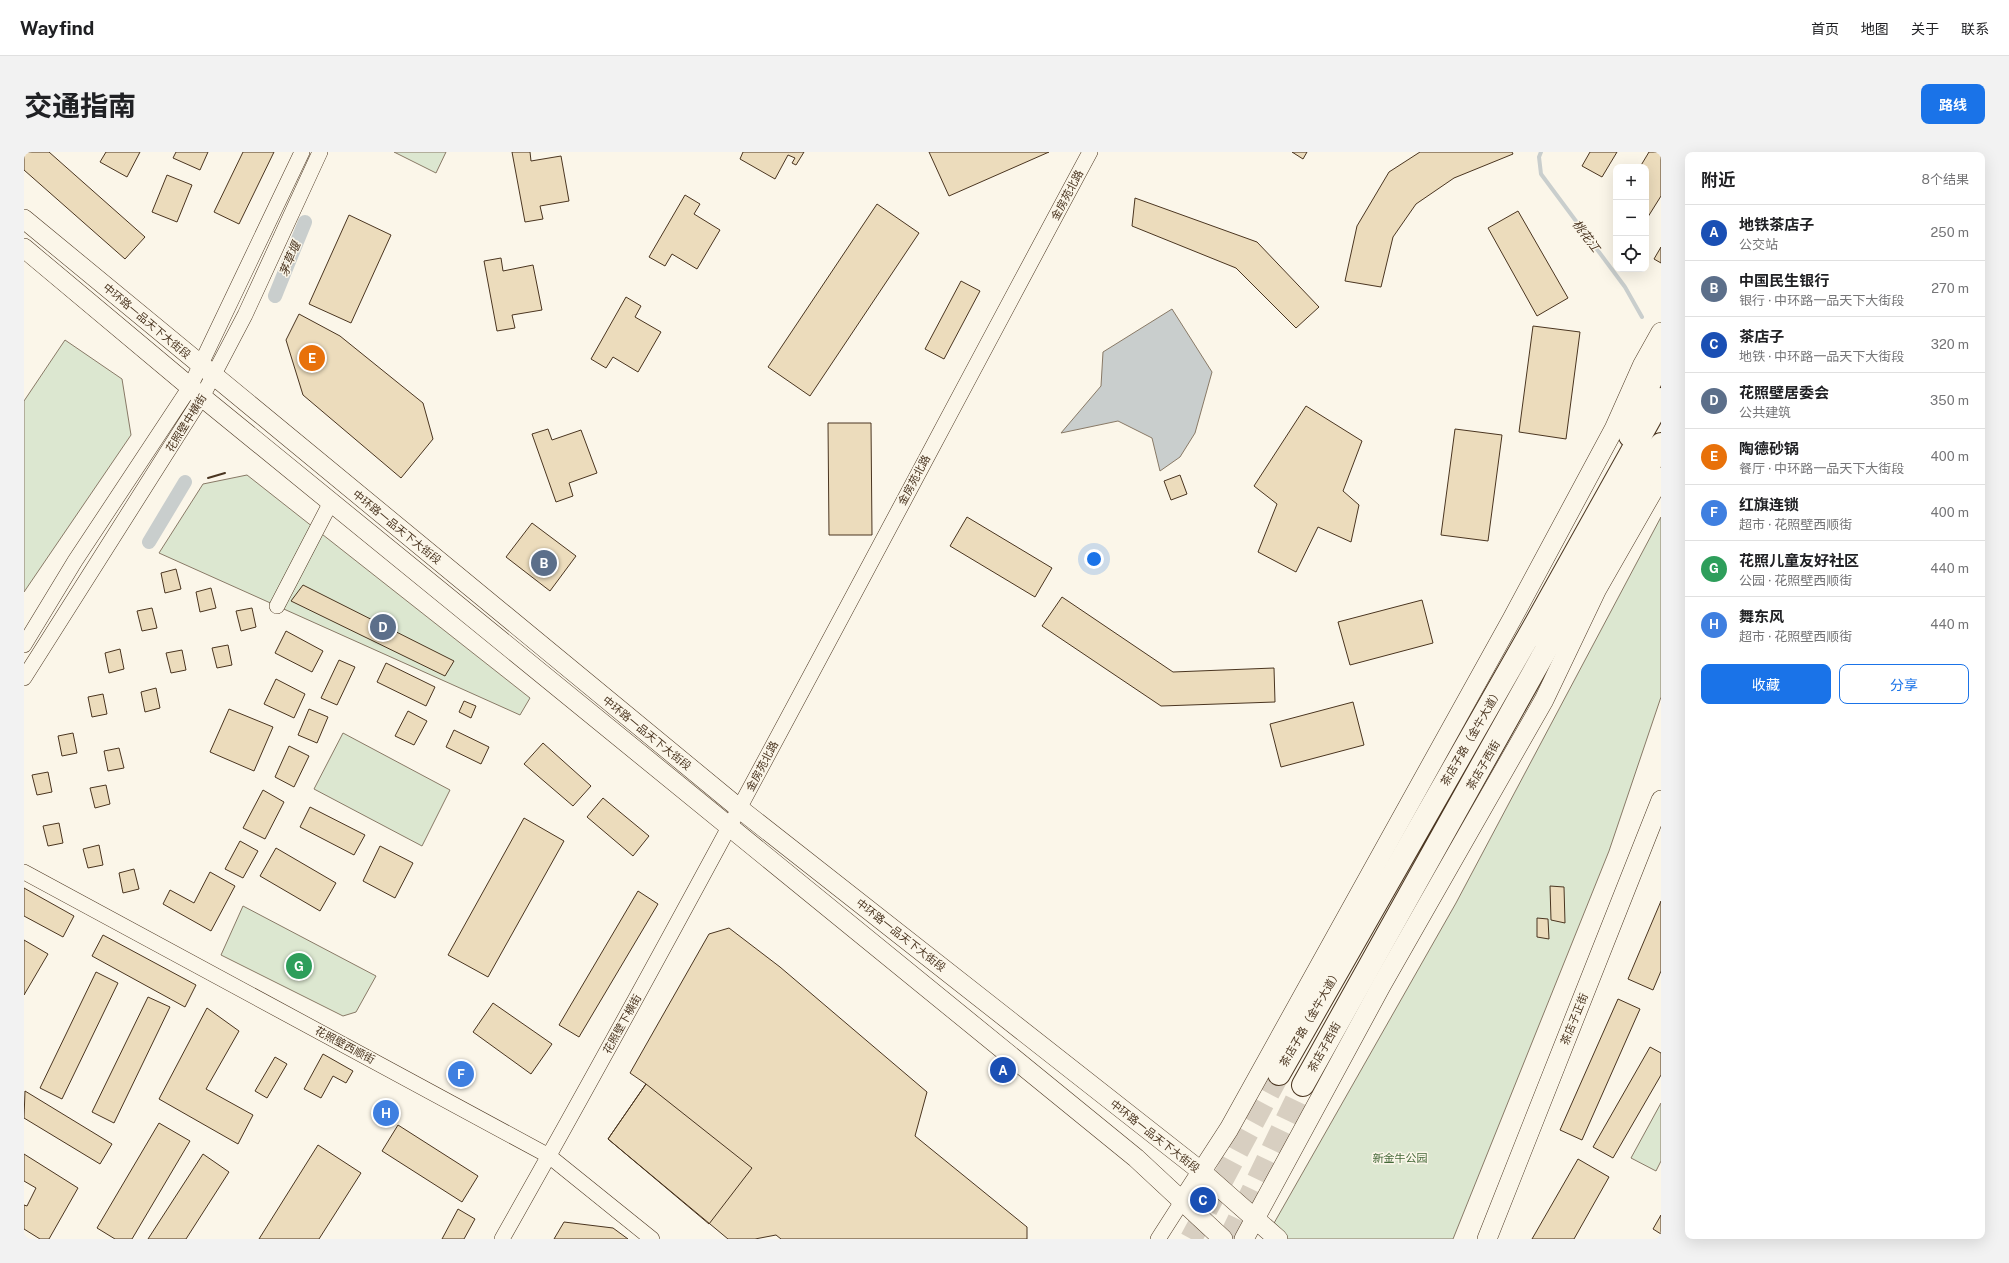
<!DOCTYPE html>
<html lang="zh">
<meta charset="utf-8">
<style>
body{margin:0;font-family:"Public Sans","Noto Sans SC",sans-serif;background:#f2f2f2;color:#202124}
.controls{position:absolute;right:12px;top:12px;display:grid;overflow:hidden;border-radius:8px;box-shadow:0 4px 16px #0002}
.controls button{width:36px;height:36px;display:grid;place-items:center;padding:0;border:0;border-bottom:1px solid #e0e0e0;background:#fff;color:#202124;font:20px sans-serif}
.you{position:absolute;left:1070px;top:407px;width:14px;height:14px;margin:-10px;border:3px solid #fff;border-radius:50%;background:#1a73e8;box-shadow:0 0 0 6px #1a73e833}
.badge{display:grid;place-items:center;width:26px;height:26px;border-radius:50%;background:#1a73e8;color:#fff;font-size:13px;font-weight:700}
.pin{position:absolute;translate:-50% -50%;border:2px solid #fff;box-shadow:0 1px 4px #0006}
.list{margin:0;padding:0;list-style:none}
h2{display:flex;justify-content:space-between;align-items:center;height:52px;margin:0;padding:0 16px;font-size:17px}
h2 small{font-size:13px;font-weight:400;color:#757577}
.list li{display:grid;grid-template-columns:26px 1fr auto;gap:12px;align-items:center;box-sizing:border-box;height:56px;padding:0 16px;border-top:1px solid #e0e0e0}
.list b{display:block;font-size:15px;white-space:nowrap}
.list p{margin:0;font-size:13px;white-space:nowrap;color:#757577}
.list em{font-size:13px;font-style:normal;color:#757577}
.actions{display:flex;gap:8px;padding:12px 16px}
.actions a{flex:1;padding:9px 0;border:1px solid #1a73e8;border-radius:8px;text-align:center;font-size:14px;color:#1a73e8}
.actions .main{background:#1a73e8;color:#fff}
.icon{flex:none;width:22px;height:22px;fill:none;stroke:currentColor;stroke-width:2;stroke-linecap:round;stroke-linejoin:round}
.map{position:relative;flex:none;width:1637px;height:1087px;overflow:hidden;border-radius:8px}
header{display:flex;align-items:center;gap:24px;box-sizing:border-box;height:56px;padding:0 20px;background:#fff;border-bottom:1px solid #e0e0e0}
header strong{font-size:19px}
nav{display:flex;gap:22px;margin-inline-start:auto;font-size:14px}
.intro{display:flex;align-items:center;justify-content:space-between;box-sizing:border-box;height:96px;padding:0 24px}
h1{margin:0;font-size:28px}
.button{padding:10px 18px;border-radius:8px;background:#1a73e8;color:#fff;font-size:14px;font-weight:700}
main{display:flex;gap:24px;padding:0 24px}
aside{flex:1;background:#fff;border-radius:8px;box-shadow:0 4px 16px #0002}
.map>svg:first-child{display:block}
.green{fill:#dce7d0;stroke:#887966}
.water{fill:#c9cecd;stroke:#887966}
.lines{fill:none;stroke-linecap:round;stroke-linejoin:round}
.stream{stroke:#c9cecd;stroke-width:4}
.canal{stroke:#c9cecd;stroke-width:14}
.building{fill:#ecdcbc;stroke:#4a3520}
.highway-tunnel{stroke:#d8cfc1;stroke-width:22;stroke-dasharray:22 11;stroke-linecap:butt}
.minor-casing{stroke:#4a3520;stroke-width:16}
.major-casing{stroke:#4a3520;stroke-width:20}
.highway-casing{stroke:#4a3520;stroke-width:24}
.minor{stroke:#fbf6e9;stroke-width:15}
.major{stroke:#fbf6e9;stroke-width:19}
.highway{stroke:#fbf6e9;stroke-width:22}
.wall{stroke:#4a3520;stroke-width:2}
.labels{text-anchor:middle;stroke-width:3;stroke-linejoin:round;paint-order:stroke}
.street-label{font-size:11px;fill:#4a3520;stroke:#fbf6e9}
.park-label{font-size:11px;fill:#436837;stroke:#fbf6e9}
.water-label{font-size:12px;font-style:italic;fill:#4a3520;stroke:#fbf6e9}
</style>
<header>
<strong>Wayfind</strong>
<nav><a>首页</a><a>地图</a><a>关于</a><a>联系</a></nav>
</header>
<div class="intro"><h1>交通指南</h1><a class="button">路线</a></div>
<main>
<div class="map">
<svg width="1637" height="1087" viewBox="0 0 1637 1087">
<rect width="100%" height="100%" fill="#fbf6e9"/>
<path class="green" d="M370,0H422L412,21Z
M41,188L98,227L107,283L0,440V249Z
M223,323L506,546L496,563L135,401L179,332Z
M1637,365V545L1585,699L1429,1087H1241L1432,751Z
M319,581L426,638L398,694L290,637Z
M219,754L352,824L332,860L319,864L197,803Z
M1637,951V1009L1632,1019L1607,1006Z"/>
<path class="water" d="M1148,157L1188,220L1171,281L1156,305L1136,319L1128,286L1094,269L1037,281L1077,234L1079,200Z"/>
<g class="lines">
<path class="stream" d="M1517,0L1515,5L1517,22L1601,135L1618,165"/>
<path class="canal" d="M251,144L281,70
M125,390L161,330"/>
</g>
<path class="building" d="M0,0H25L121,85L101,107L0,18Z
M82,0H116L103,25L76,10Z
M152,0H184L176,18L149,6Z
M219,0H250L215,72L190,60Z
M488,0H506L507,9L537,4L545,49L516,54L519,67L501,70Z
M719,0H780L772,13L768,11L771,6L764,3L751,27L716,7Z
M905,0H1025L925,44Z
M1268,0H1283L1279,7Z
M1396,0H1488L1489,2L1430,26L1392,52L1369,85L1357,135L1321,129L1333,74L1365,20Z
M1566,0H1593L1578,25L1558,14Z
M1625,0H1637V44L1622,68V15H1616Z
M143,23L168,33L153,70L128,60Z
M661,43L676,52L670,62L696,78L673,117L648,102L641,114L625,105Z
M1111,46L1233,90L1295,155L1272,176L1212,116L1108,74Z
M853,52L895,81L786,244L744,215Z
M1494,59L1544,146L1513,164L1464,76Z
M325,63L367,83L327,171L285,152Z
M1637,95V111L1630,107Z
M477,106L479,119L509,113L518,158L488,163L491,176L473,179L460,109Z
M937,129L956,139L920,207L901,197Z
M602,145L617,154L611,165L637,180L614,220L589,205L582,216L567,207Z
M275,162L316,184L399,251L409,287L377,326L279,243L262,188Z
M1509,174L1556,180L1542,287L1495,280Z
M1282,254L1338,289L1319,339L1335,353L1327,390L1294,375L1272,420L1234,400L1253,352L1230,334Z
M804,271H847L848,383H805Z
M524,277L528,288L557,278L573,321L545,331L549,344L532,350L508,282Z
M1431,277L1478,283L1464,389L1417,383Z
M1156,323L1163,342L1147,348L1140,329Z
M943,365L1028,416L1011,445L926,394Z
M508,371L552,404L526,439L482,405Z
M152,417L157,437L141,441L137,421Z
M279,433L430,509L421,524L267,449Z
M187,436L192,456L176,460L172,440Z
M1038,445L1149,520L1250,516L1251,550L1137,554L1018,474Z
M1398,448L1409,491L1326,513L1314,470Z
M128,456L133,476L118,479L113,459Z
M228,456L232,475L217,479L212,459Z
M262,479L299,499L288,520L251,501Z
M204,493L208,513L193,516L188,496Z
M96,497L100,517L85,521L81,501Z
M158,498L162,518L147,521L142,501Z
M315,508L331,515L313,553L297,546Z
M362,511L411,535L402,554L353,530Z
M252,527L281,542L270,566L240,552Z
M132,536L136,556L121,560L117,540Z
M79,542L83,562L68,565L64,545Z
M440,549L452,554L447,566L435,560Z
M1329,550L1340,593L1257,615L1246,572Z
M205,557L249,575L230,619L186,600Z
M285,557L304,565L293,591L274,583Z
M384,559L403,569L390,593L371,584Z
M430,578L465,595L457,612L422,595Z
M49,581L53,601L38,604L34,584Z
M519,591L567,634L549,654L500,612Z
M265,594L285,604L270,635L251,625Z
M95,596L100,616L84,619L80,599Z
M24,620L28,640L13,643L8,623Z
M82,633L86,652L71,656L66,636Z
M239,638L260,650L241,687L219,676Z
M579,646L625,684L609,704L563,665Z
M286,655L341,683L330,703L276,675Z
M500,666L540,689L464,825L424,803Z
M35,671L39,691L24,694L19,674Z
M216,689L234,699L219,726L201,717Z
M75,693L79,713L64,716L59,697Z
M356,694L389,711L371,746L339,729Z
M252,696L312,731L296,759L236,724Z
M110,717L115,737L99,741L95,721Z
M186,720L211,734L187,779L139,752L146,738L170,751Z
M1526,734L1540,735L1541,771L1527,768Z
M0,736L50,764L39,785L0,764Z
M614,739L634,752L555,885L535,873Z
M1637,749V819L1629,838L1604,827Z
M1513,766L1524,767L1525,787L1513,785Z
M705,776L756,815L903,940L891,984L1003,1075V1087H757L752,1083L731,1087H704L584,987L622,932L606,921L685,782Z
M79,783L172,833L161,855L68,804Z
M0,788L24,802L0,843Z
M72,820L94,831L38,947L16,936Z
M124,845L146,855L90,971L68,960Z
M1594,847L1616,857L1558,988L1536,978Z
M469,851L528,892L507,922L449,880Z
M183,856L215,879L182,937L229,963L214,992L135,947Z
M1626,895L1637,901V923L1589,1006L1569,995Z
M299,902L329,919L322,931L309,924L297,946L280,937Z
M251,905L263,912L243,946L231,939Z
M622,932L728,1016L685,1072L584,987Z
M1,939L88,992L76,1012L0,966Z
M135,971L166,989L108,1087H91L73,1076Z
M374,973L454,1024L438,1050L358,999Z
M294,993L337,1021L295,1087H235Z
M0,1002L54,1036L25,1087H16L0,1077V1053L3,1054L12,1036L0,1029Z
M179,1002L205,1020L162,1087H124Z
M1554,1007L1585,1025L1550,1087H1508Z
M434,1057L451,1067L440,1087H418Z
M1637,1063V1082L1629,1077Z
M540,1070L589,1076L604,1087H530Z"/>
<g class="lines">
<path class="highway-tunnel" d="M1167,1087L1255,922
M1205,1087L1279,933"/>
<defs>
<path id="minor" d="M253,454L307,350
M0,493L51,409L166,235L278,0
M0,526L178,245L221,163L296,0
M0,720L525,1004L628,1087
M478,1087C681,728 871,363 1066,0
M1134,1087L1159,1048"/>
<path id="major" d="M0,67L716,657L1178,1020L1254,1087
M0,96L178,245L1112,1006L1199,1087
M1159,1048L1205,977L1488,467L1590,277L1618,214L1637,180
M1220,1087L1357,834L1520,548L1573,437L1637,325
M1463,1087L1637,648"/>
<path id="highway" d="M1606,284L1616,251L1637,208
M1255,922L1512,471L1637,247
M1279,933L1637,292"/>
</defs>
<use href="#minor" class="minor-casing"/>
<use href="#major" class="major-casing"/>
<use href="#highway" class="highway-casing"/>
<use href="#minor" class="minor"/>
<use href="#major" class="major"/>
<use href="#highway" class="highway"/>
<path class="wall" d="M184,326L201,321"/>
</g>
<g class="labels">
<g class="street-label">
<text transform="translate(1043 43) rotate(-62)" y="4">金房苑北路</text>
<text transform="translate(123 169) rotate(40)" y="4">中环路一品天下大街段</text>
<text transform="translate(162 271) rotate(-58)" y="4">花照壁中横街</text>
<text transform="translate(890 328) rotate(-62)" y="4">金房苑北路</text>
<text transform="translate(373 375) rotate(39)" y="4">中环路一品天下大街段</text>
<text transform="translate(623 581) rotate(39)" y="4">中环路一品天下大街段</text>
<text transform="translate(1447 585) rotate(-60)" y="4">茶店子路（金牛大道）</text>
<text transform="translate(1459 613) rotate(-60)" y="4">茶店子西街</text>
<text transform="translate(738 614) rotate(-62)" y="4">金房苑北路</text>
<text transform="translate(877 783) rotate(38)" y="4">中环路一品天下大街段</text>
<text transform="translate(1286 866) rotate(-60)" y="4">茶店子路（金牛大道）</text>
<text transform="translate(1550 867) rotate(-68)" y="4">茶店子正街</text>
<text transform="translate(598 872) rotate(-61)" y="4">花照壁下横街</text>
<text transform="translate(321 893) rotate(28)" y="4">花照壁西顺街</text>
<text transform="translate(1300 895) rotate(-61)" y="4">茶店子西街</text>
<text transform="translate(1131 984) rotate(38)" y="4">中环路一品天下大街段</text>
</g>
<g class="park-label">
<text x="1376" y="1010">新金牛公园</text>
</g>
<g class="water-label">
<text transform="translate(1562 84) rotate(53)" y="4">桃花江</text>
<text transform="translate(266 107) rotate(-67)" y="4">茅草堰</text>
</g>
</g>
</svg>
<div class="controls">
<button>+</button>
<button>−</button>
<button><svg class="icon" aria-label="locate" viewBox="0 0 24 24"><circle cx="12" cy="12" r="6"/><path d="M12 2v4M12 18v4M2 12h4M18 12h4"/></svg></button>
</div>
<div class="you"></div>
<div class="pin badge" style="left:979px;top:918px;background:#1a4fb4">A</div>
<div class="pin badge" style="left:520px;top:411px;background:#5c6f8a">B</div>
<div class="pin badge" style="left:1179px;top:1048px;background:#1a4fb4">C</div>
<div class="pin badge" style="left:359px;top:475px;background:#5c6f8a">D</div>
<div class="pin badge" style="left:288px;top:206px;background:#e8710a">E</div>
<div class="pin badge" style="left:437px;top:922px;background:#3f7fe0">F</div>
<div class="pin badge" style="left:275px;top:814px;background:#2e9e5b">G</div>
<div class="pin badge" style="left:362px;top:961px;background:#3f7fe0">H</div>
</div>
<aside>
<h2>附近<small>8个结果</small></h2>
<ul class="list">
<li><span class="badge" style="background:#1a4fb4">A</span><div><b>地铁茶店子</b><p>公交站</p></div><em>250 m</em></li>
<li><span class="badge" style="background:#5c6f8a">B</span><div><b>中国民生银行</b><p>银行 · 中环路一品天下大街段</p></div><em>270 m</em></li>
<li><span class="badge" style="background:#1a4fb4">C</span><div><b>茶店子</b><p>地铁 · 中环路一品天下大街段</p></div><em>320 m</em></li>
<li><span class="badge" style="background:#5c6f8a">D</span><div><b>花照壁居委会</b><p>公共建筑</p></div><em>350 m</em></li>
<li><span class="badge" style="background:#e8710a">E</span><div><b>陶德砂锅</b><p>餐厅 · 中环路一品天下大街段</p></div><em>400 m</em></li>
<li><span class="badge" style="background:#3f7fe0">F</span><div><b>红旗连锁</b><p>超市 · 花照壁西顺街</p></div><em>400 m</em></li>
<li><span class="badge" style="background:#2e9e5b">G</span><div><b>花照儿童友好社区</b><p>公园 · 花照壁西顺街</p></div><em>440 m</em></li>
<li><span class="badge" style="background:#3f7fe0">H</span><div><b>舞东风</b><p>超市 · 花照壁西顺街</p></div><em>440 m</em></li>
</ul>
<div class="actions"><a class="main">收藏</a><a>分享</a></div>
</aside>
</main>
